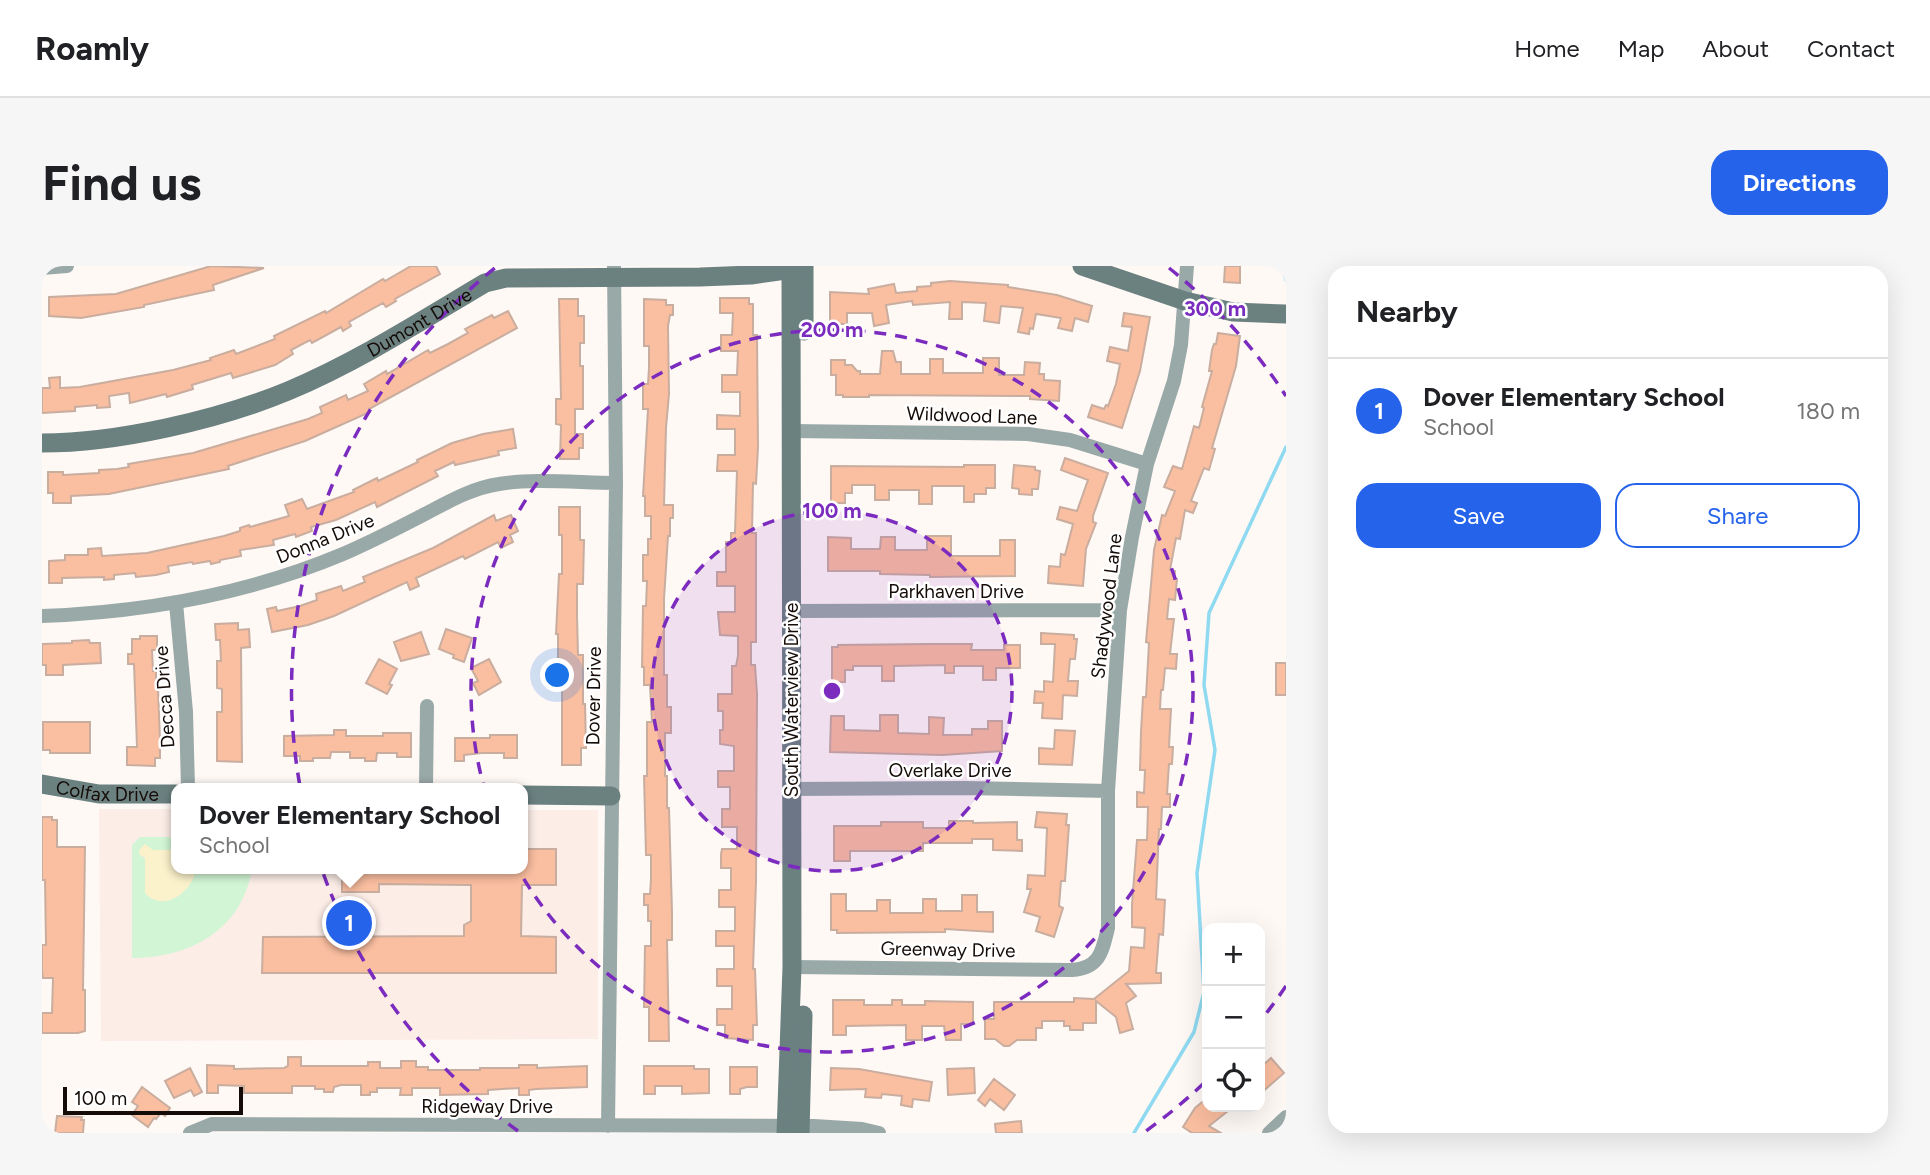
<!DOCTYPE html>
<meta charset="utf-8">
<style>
body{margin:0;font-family:Figtree,sans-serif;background:#f6f6f6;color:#202124}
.controls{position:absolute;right:21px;bottom:21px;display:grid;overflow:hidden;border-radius:14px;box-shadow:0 7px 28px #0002}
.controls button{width:63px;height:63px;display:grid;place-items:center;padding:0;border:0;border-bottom:2px solid #e0e0e0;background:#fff;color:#202124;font:35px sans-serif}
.scale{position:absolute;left:21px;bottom:18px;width:180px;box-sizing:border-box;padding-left:7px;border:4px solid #150c08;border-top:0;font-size:19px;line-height:24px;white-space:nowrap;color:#150c08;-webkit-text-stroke:5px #fff;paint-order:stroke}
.you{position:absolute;left:516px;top:410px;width:24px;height:24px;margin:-18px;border:5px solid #fff;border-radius:50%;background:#1a73e8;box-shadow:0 0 0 10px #1a73e833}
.badge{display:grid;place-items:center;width:46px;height:46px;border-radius:50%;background:#2563eb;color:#fff;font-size:23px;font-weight:700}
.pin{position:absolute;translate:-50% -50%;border:4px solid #fff;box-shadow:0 2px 7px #0006}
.popup{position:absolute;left:129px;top:517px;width:357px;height:91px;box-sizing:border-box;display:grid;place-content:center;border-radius:14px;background:#fff;filter:drop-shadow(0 2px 5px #0005);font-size:23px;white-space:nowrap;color:#757577}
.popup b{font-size:26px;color:#202124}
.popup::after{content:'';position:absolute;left:50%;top:100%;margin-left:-14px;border:14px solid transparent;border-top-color:#fff}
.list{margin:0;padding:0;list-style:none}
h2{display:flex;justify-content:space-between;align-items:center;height:91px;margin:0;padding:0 28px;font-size:30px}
h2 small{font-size:23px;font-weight:400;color:#757577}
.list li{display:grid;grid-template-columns:46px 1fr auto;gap:21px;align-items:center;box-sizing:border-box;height:105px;padding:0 28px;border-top:2px solid #e0e0e0}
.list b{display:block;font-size:26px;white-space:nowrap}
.list p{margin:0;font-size:23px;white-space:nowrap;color:#757577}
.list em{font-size:23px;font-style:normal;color:#757577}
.actions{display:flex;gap:14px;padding:21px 28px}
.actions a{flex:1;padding:16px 0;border:2px solid #2563eb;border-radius:21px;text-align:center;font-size:24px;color:#2563eb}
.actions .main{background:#2563eb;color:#fff}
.icon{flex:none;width:38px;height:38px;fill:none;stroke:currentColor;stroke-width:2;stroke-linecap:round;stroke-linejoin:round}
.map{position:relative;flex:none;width:1244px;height:867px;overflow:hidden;border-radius:21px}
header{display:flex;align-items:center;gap:42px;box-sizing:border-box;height:98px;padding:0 35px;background:#fff;border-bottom:2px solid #e0e0e0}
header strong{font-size:33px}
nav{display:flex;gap:38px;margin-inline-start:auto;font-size:24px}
.intro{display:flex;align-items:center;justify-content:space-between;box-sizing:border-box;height:168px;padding:0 42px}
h1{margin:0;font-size:49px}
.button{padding:18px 32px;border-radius:21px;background:#2563eb;color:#fff;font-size:24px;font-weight:700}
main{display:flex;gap:42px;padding:0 42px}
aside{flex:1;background:#fff;border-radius:21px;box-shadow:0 7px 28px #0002}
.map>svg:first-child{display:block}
.education{fill:#fcede7}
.green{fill:#d2f6d5}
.sand{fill:#fbf1cb}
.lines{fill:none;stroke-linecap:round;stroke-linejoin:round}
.stream{stroke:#90daf1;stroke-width:3.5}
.building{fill:#fabea0;stroke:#c9ad9f;stroke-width:2}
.street{stroke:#99a9a8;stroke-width:14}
.secondary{stroke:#6b8180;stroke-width:19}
.ring{fill:none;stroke:#7b2cbf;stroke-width:3.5;stroke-dasharray:12 9}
.labels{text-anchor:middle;stroke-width:5;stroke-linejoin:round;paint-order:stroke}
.street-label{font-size:19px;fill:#150c08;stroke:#fff}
.centre{fill:#7b2cbf;stroke:#fff;stroke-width:3.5}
.ring-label{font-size:21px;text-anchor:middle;font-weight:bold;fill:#7b2cbf;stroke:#fff;stroke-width:5;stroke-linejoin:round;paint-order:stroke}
</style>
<header>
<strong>Roamly</strong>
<nav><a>Home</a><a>Map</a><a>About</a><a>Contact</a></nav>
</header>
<div class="intro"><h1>Find us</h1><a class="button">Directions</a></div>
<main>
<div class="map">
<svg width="1244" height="867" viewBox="0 0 1244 867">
<rect width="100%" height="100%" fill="#fff9f6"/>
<path class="education" d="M57,543H134V603H480V544H556V773L59,775Z"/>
<path class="green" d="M98,571H134V603H210C200,664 148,692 90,692V579Z"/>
<path class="sand" d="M103,578L111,584H134V603H154C151,625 122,648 103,627V592L98,589L97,584Z"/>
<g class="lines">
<path class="stream" d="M1239,0L1244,14
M1092,867L1152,766L1162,726L1155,607L1173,484L1162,419L1167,347L1244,181"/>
</g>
<path class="building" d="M169,0L222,2L171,19L172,24L102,39V41L39,52L7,50V31L74,28Z
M369,0H394L398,8L353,33L354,35L344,41L341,37L307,56L309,60L301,65L299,61L270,77L268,74L249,84L251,88L233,99L191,112L189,107L150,119L151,123L125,131L124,128L88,137L87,127L67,130L68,141L55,142V139L33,141V145L0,147V122H8L7,112L18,111V122L38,121L131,104L169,94L168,92L192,84L194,88L233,73L232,70L283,45L284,47L341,13L343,15Z
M1183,0H1198V17L1182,16Z
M908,15L966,19V21L1015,29L1050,40L1046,56L1033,52L1030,65L1016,62L1019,52L994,48L991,63L988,62L987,68L976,66L981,42L959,40L957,57L942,55L944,37L920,36V53H907L908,36L871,39L870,35L844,39L847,57L832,60L830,47H805V58H788V26L827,28L826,23L852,18L854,27L875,25V21L889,20V17Z
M678,32H707V38H711V69H715L716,181L714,218L711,217L710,267H714V376H709V399H713L715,428L714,616L711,703H713L715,759H711V774L683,772V759H675V743H690V720H675V703H692V680H674V665H693V641H677V624H689V602H679V588L680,583H695V561H680V543H688V521H676V505H692V480L678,478V464H681V445H676V428H690V400H694L696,390V370L678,369L676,346H693V320H675V306H684V276H689V267H693L695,205H675L676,189H693V163H675V149L698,150V126H680V109H695L696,85H679V69H690L691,47H678Z
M517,33H536V50H542V77H538V100H541V143H533V168H541V182H537V193H518L519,159L514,158V133H519Z
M602,33L624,34V39H631V49H628L626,60L627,128L624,162L622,239H631V252H628V270H626L622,333V409H625V441H629V467H623V510H625V542H627L630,646V674H625L627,775H607V741H602L603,680H609V655H606V639H602V628H608L609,613V589H604L602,510H605V456H610L608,419H602V401H600L601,340H604L605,315H601V289H606V273H609V250H603V230H601L606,143H601V118H606L607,102V80H602Z
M466,45L475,62L327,143L328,146L263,175L186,200L187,203L67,228L29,230V237H11V227H6V206H21V209L57,207V204L75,203L87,201L86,198L151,187L266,153L280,147L278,141L304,129L306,134L326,125L322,118L344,105L345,108L386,84L388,87L406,78L426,67L423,63L450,49L452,52Z
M1082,47L1108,51L1098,105L1080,162L1046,151L1050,139L1062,143L1064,139L1066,140L1074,118L1078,98L1065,95L1068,81L1086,85L1090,61L1080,60Z
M1176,67L1198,70L1194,100L1170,182L1173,183L1167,204L1162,202L1149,235L1155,237L1151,247L1143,244L1138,273L1134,272L1128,304L1133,305L1132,313H1135L1133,334L1127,333L1125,353H1132L1128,388H1135L1134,403L1123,402L1121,424H1119L1118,443H1129L1127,481H1131L1130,498H1127L1125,528H1128V541H1120L1119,563H1117L1114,633L1123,634L1121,669L1117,668L1114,707H1119V717L1084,718L1094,730L1084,737L1091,763L1078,767L1074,751L1054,735V757H1041V764H1028V760H1022V755H1000V762H994V774H975L967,780H962L953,773H943V753H952V736H1032V732L1052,733L1087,705L1089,681L1102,682L1103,662L1090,661V638L1095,574H1105L1106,541H1095V526L1102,527L1103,504H1098L1099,466L1101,431H1104L1107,377L1104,376L1112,284L1120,249L1123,250L1133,225L1122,221L1131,200L1140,203L1152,160L1157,162L1162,142L1160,141L1170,105H1167L1170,84L1172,78H1174Z
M840,85H851L854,96H859V108H888V93H901V107H941V92H957V109H982L983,96L998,97L997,108H1002V114L1018,115L1017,135L988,133V130L827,129V131H801V129H794V109H789V94H803V99H810L815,105H818V108H838Z
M471,163L474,182L456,185L457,189L413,199L412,196L393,205L396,210L335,241L333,236L294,254L269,261L270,265L254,271L253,268L231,274L232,279L198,284L199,290L178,294V296L169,298L168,295L151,298L150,296L126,300L127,306L114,309L94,311L93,307L72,309V313L62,314V311L20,312V317H7V295L23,294V289H46V283L59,282L60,290L105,287L182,270L198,265V262L207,259L208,261L247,250L243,239L260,233L265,243L312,226L311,224L335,212L336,215L376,196L375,194L410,177L441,168Z
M1023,192L1066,207L1051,250V256L1054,257L1044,283L1041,320L1006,317L1007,300L1018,301L1019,288L1023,289L1031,258L1015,253L1018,241L1035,245L1046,214L1019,204Z
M922,199H953V222H944V228H932V236H922V220H890V238H877V224H847V234H833V219H810V227H803V237H789V200L922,201Z
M972,199L993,201V204L998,205L996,223H990V229L977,228V223L970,222Z
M517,241H538V274H542L541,318H535V349L536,389H541V438H543L544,482H539V499H520V418L516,415V368H514L517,308H520V269H517Z
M452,249L454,255L469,249L476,265L468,269L471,276L459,282L456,276L423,293L421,290L374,312L377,320L368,324L365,316L292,350L266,359L230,366L225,343L234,341L235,345L258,340L275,334L274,328L299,320L301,325L323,316L321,311L391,282Z
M885,270H909V290H958V274H973V310L888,311V309L838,308V305H786V271L809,272V283H838L839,271H853V284H885Z
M196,357V364L207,363L208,381L199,382L200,496L175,495V446H180V423L175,422V395H179L178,374H174L173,358Z
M404,363L430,372L422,396L411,392L412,389L397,383Z
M379,366L387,388L359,395L352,376Z
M999,367L1032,369V373H1035L1033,393H1028L1026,415H1036L1035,430L1021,429L1020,453L1000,452L1001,437H992L993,425L1002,426V415L1011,416L1013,378H999Z
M98,370H115V384H110L111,405H114V422H116L118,474V492H113V500L85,499V481H95L92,398H86V388H90V373H98Z
M47,374L48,377H58L59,397L21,399V409H4V399H0V378L30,377V375Z
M887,378H930L929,384H962V379H978V402H954V414H941V400H912V407H903V399L852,400V415H840V400H811V404H803V416H790V381H796V379Z
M337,393L355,403L347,418L350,419L345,428L324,417Z
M447,393L459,416L437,429L431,417L436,415L429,402Z
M1234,397H1244V429H1234Z
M838,449H856V467L887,468V451L902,452L901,469H930V463H946V455H960V485L900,489L788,486L789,450H802V464L838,465Z
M1,456H48V487H8V484H1Z
M292,464H304V470H341V467H369V491H355V487H335L334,495H323V492H308V486H289L288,492H271V495H258V490H242V470L292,469Z
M1013,464L1033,465L1030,499L997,498V482L1012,483Z
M448,469H475V492H462V487H440L422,489V495H413V472H448Z
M995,546L1025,548L1024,559H1027L1023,615H1019L1017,640L1021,642L1012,671L994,665L998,651L982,646L989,623H985L986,609L1003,610L1005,562L993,561Z
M0,551H10V554H15V581H43L41,724H43V765L36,767H0V747H10L11,712H1L0,705V679H4L3,614H0Z
M907,555H931V557L975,556V574H980V585L951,584V573H930V577H881V585H808V595H792V560H839V556H881V562H907Z
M480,583H514V619H480L479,670L514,671V707H220L221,671L422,670V659L429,655V619L337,618V626H300V604L480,603Z
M789,628H804V645H835V634H848V647H881V633H894V645H920V629H935V646H951V666L903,663V666L795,667V664H789Z
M791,734H822V739H850V734H860V739H883V735L931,736V758H919V774H904L902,760H880V774H864V759L804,760V769H791Z
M246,791H259V800H326V796H338V802H359V795H374V801H386V804H438V802H477V799H495V802L545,800V821L494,823L487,824V829H477V822L446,824V828L398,829V822H370V829H358L359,822H335V826H328V829H319V819H299L292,821L291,826H282V823H273V820H250V827H202V820L176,819V827H165V799L192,800V803L242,802L246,800Z
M1229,792L1242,807L1218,828V802Z
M602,800H652V803H667V827L640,828V820H613V828H602Z
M688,801H715V821H705L698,823V828H688Z
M148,802L160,826L152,830L149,824L132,832L123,815Z
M789,802L817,803L890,816L887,835L871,833L870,841L859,839L860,830L840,828L839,832L823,831L824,823L788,824Z
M932,802L933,827L906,829L905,803Z
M952,813L973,829L962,844L948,833L943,840L936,834Z
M100,821L128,842L123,850L119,847L114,853L112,852L106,861L90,849L96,840L90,836Z
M1165,832V841H1191L1167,860L1179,867H1150L1141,861L1153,842Z
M15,850L40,851L39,854H42L41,867H13Z
M979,855L980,867H954L953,858Z"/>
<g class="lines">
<path class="street" d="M0,2L25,0
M749,165L986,168L1028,174L1105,198
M134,337L144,446L146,522
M750,345L1078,344
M0,350C103,346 206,328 301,288C329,276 356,262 383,248C406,236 430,222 457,218C490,212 539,217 574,217
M384,522L385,440
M749,523L923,522L1066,525
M750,701L1030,704C1057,702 1060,687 1066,662V525L1078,344L1090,271L1105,198L1132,115L1139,79L1145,0
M566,860L574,217L572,0
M148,867L170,858L772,860L820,863L837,867
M1227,867L1244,851"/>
<g class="secondary">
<path d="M1040,0L1143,35L1191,46L1244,48"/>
<path d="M762,65V0"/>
<path id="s1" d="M0,177C75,177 176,154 246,125C315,96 379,55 443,17L464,12L658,11L709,9L758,2"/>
<path id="s2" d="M0,518L57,528H134"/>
<path d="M480,529L569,530"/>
<path d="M744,867L750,701L749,0"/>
<path d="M758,867L761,749"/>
</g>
</g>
<circle cx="790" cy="425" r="180" fill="#7b2cbf" fill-opacity=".12"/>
<g class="ring">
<circle cx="790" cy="425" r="180"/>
<circle cx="790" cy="425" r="361"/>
<path d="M1244 720A541 541 0 0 1 1219 754M1162 817A541 541 0 0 1 1104 865M476 865A541 541 0 0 1 453 2M1127 2A541 541 0 0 1 1244 130"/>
</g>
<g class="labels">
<g class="street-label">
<text dy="7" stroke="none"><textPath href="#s1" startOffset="401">Dumont Drive</textPath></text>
<text transform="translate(930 149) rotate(2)" y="7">Wildwood Lane</text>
<text transform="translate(283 272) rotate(-22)" y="7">Donna Drive</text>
<text x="914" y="332">Parkhaven Drive</text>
<text transform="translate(1064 340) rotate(-83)" y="7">Shadywood Lane</text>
<text transform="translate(551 430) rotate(-89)" y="7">Dover Drive</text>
<text transform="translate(122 431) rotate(-94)" y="7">Decca Drive</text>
<text transform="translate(749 434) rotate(-90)" y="7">South Waterview Drive</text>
<text x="908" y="511">Overlake Drive</text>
<text dy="7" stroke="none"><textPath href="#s2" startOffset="66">Colfax Drive</textPath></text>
<text transform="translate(906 683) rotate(1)" y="7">Greenway Drive</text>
<text x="445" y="847">Ridgeway Drive</text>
</g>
</g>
<circle cx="790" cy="425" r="10" class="centre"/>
<g class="ring-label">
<text x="1173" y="50">300 m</text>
<text x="790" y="71">200 m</text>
<text x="790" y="252">100 m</text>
</g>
</svg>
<div class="controls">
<button>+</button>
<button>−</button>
<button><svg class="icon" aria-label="locate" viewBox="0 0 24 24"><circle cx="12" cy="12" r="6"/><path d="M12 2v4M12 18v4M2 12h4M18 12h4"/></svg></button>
</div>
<div class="scale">100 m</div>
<div class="you"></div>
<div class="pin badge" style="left:307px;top:657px">1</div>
<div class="popup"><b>Dover Elementary School</b>School</div>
</div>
<aside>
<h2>Nearby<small></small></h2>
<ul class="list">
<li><span class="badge">1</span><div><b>Dover Elementary School</b><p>School</p></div><em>180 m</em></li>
</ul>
<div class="actions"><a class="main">Save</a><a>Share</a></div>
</aside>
</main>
